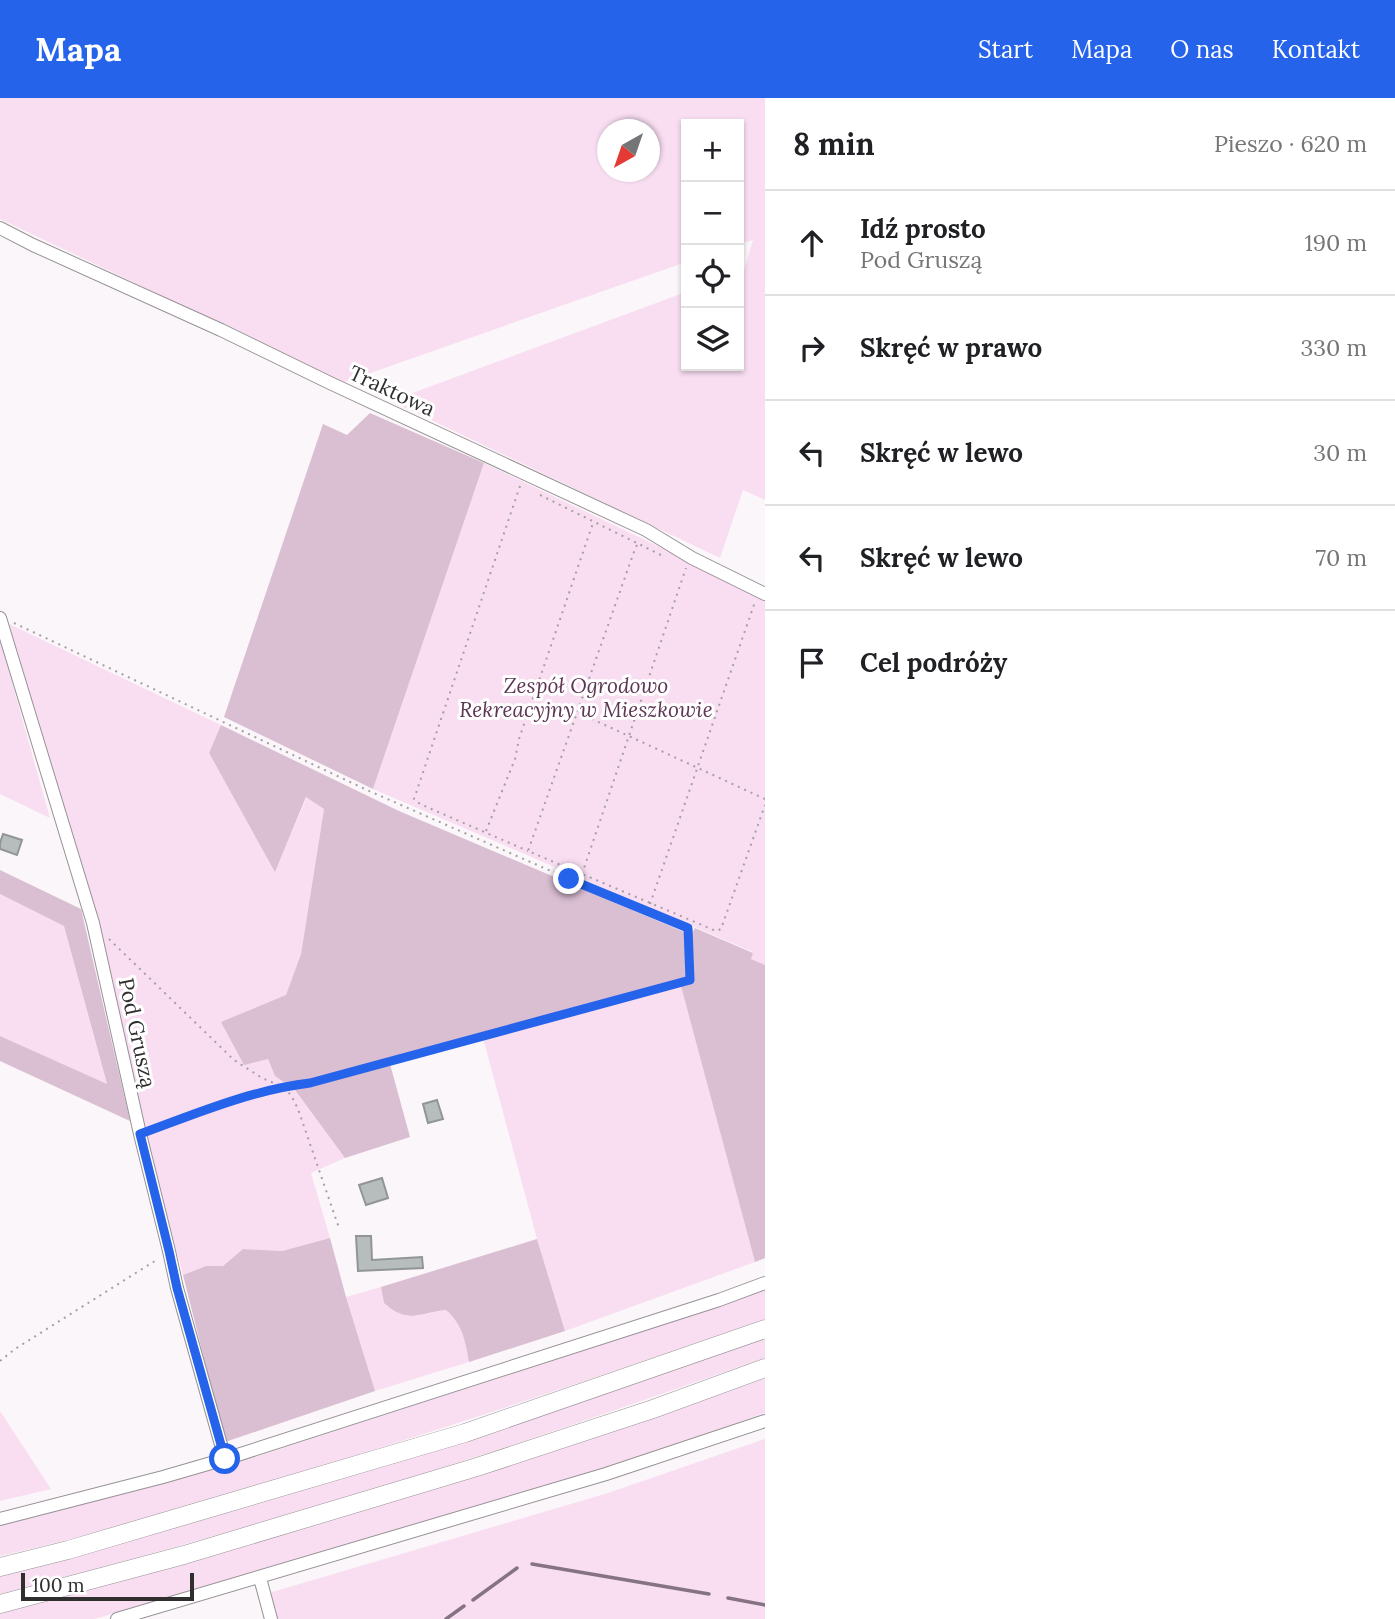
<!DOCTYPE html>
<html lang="pl">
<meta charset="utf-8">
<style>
body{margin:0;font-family:Lora,serif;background:#f6f6f6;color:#202124}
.controls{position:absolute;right:21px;top:21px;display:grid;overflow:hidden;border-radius:0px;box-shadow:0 2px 5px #0004}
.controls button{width:63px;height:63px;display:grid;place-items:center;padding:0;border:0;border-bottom:2px solid #e0e0e0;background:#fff;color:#202124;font:35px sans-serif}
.compass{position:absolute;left:597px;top:21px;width:63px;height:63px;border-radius:50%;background:#fff;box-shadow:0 2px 5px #0004;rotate:220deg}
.scale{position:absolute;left:21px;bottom:18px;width:173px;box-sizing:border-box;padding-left:7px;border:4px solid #302e2f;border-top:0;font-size:19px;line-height:24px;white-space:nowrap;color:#302e2f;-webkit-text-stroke:5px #fff;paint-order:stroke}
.stop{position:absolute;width:21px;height:21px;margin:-16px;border:5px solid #2563eb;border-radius:50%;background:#fff}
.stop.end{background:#2563eb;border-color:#fff;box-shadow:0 2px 7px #0008}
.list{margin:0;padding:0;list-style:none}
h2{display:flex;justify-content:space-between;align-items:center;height:91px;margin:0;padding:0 28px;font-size:30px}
h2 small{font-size:23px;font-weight:400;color:#757577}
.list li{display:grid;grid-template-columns:46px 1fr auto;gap:21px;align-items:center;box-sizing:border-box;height:105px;padding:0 28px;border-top:2px solid #e0e0e0}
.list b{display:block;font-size:26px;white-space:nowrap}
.list p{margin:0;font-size:23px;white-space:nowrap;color:#757577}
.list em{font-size:23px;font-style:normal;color:#757577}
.icon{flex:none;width:38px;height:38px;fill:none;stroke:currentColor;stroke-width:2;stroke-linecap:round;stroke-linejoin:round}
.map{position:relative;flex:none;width:765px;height:1521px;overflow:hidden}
header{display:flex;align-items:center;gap:42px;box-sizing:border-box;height:98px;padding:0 35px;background:#2563eb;color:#fff}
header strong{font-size:33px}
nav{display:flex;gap:38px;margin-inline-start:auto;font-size:24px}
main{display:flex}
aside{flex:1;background:#fff}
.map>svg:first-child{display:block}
.green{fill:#f9def2;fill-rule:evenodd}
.forest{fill:#dabed2}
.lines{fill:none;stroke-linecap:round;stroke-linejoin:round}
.stream{stroke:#867382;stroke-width:3.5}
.building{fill:#b7bdbc;stroke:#919695;stroke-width:2}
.minor-casing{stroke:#969295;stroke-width:14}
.highway-casing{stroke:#969295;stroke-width:19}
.path{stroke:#a4a0a2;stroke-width:2;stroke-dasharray:2 5;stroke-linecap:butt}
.minor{stroke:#fff;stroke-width:12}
.highway{stroke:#fff;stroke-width:18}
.route{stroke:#2563eb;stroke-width:9}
.labels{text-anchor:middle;stroke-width:6;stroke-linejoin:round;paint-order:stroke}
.street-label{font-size:21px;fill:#302e2f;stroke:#fff}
.park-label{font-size:21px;font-style:italic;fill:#5d3654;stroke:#fff}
</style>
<header>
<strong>Mapa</strong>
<nav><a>Start</a><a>Mapa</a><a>O nas</a><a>Kontakt</a></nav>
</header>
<main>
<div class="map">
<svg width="765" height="1521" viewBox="0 0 765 1521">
<rect width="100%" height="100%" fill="#fbf6f9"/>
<path class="green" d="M0,0H765V402L743,392L720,460L391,303L686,194V268H739V174L744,172L753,142L739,146V26H686V164L342,285L295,261L0,121ZM608,32H650V74H608Z
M484,365L706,471L765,503V867L751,861L753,854L373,691Z
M5,524L221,627L209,655L275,773L307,699L324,711L301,856L286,898L268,961L275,978L295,992L345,1060L311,1075L330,1140L282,1153L243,1151L223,1168H206L183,1177Z
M0,541V542L50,720L0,696Z
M0,796L64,828L107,987L0,938Z
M682,888L755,1164L565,1233L537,1141L483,940Z
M381,1189L384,1205L416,1218L446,1212L455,1219L467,1247L469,1264L375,1293L346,1199Z
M765,1190V1221C608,1276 451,1329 291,1377C195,1407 98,1436 0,1458V1426L139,1392L243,1363L575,1255Z
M765,1239V1260C637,1305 508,1350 378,1390C252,1428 126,1463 0,1497V1478C125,1444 249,1410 373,1371C504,1330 635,1286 765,1239Z
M765,1278V1315L658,1353L447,1419L95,1521H0V1515L165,1471L356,1415L438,1389Z
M0,1313L51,1391L0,1403Z
M765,1341V1521H276L269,1495L608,1395Z"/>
<path class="forest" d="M370,315L484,365L373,691L224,619L323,326L347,337Z
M221,627L399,713L691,837L695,830L753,855L751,861L765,867V1160L755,1164L681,888L483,939L390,966L410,1039L345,1060L295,992L275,978L268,961L244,967L221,924L286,897L301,856L324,711L306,699L275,774L209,655Z
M0,772L81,811L130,1023L0,963V938L107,986L64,828L0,796Z
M330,1140L346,1199L375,1293L225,1344L183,1177L206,1168H223L243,1151L282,1153Z
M537,1141L565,1233L469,1264C466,1245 462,1225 446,1212C431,1213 414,1222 399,1215C393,1213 388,1208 384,1205L381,1189Z"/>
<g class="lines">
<path class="stream" d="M532,1466L709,1496
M728,1500L765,1507
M473,1502L517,1470
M446,1521L464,1508"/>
</g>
<path class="building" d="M3,736L22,742L17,757L0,751V745Z
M437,1002L443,1021L428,1025L423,1006Z
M382,1080L388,1100L366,1107L359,1087Z
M356,1138H371L372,1162L422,1159L423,1170L358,1173Z"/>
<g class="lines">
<defs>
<path id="minor" d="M0,130L33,147L221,232L330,285L646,432L692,460L765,496
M0,520L93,825L140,1036L169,1153L177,1190L225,1361
M0,1421L163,1379L225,1361L719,1202L765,1185
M260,1480L271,1521
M117,1521L606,1376L765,1323"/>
<path id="highway" d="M0,1469L68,1452L465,1335L765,1231
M0,1506L184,1457L477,1369L653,1311L765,1270"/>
</defs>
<use href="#minor" class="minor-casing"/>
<use href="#highway" class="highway-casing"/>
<path class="path" d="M520,388L414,701L420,706L528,753
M540,397L663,458
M637,447L635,451L528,753L716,833L721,831L765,707
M14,525L367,692L569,781L688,830L690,882L310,985C255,992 203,1013 151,1032
M579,615L765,701
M486,733L515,661L519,641L593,425
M582,776L686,470
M650,806L755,504
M109,841L234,962L262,980L281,988L291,997L298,1011L339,1130
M0,1263L15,1251L158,1161"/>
<use href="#minor" class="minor"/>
<use href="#highway" class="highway"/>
</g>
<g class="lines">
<path class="route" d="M225,1361L177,1190L169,1153L140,1036C195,1016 251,992 310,985L690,882L688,830L569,781"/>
</g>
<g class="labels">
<g class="street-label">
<text transform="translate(392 293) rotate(25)" y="7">Traktowa</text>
<text transform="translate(137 935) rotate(78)" y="7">Pod Gruszą</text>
</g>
<g class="park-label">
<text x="586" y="595">Zespół Ogrodowo<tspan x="586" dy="24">Rekreacyjny w Mieszkowie</tspan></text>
</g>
</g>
</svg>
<div class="controls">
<button>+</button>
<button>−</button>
<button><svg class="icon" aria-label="locate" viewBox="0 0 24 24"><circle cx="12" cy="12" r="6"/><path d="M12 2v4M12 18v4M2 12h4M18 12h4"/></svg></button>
<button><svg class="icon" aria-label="layers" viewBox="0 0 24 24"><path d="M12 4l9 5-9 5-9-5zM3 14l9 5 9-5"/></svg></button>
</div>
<svg class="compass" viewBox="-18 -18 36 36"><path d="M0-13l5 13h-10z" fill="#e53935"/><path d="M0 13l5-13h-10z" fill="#757577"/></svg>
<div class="scale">100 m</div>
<div class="stop" style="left:225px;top:1361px"></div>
<div class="stop end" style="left:569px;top:781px"></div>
</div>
<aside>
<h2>8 min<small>Pieszo · 620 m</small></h2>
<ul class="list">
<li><svg class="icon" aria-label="ahead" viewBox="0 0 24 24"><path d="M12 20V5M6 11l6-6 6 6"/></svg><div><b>Idź prosto</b><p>Pod Gruszą</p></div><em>190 m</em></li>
<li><svg class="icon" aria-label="right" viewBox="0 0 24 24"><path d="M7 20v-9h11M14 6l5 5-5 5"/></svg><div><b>Skręć w prawo</b></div><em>330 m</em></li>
<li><svg class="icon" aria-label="left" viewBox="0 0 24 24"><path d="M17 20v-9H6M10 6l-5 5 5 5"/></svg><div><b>Skręć w lewo</b></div><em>30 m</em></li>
<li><svg class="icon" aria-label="left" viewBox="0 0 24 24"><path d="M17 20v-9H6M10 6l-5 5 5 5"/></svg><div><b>Skręć w lewo</b></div><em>70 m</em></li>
<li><svg class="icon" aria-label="arrive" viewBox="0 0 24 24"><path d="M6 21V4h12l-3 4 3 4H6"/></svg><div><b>Cel podróży</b></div></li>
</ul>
</aside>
</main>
